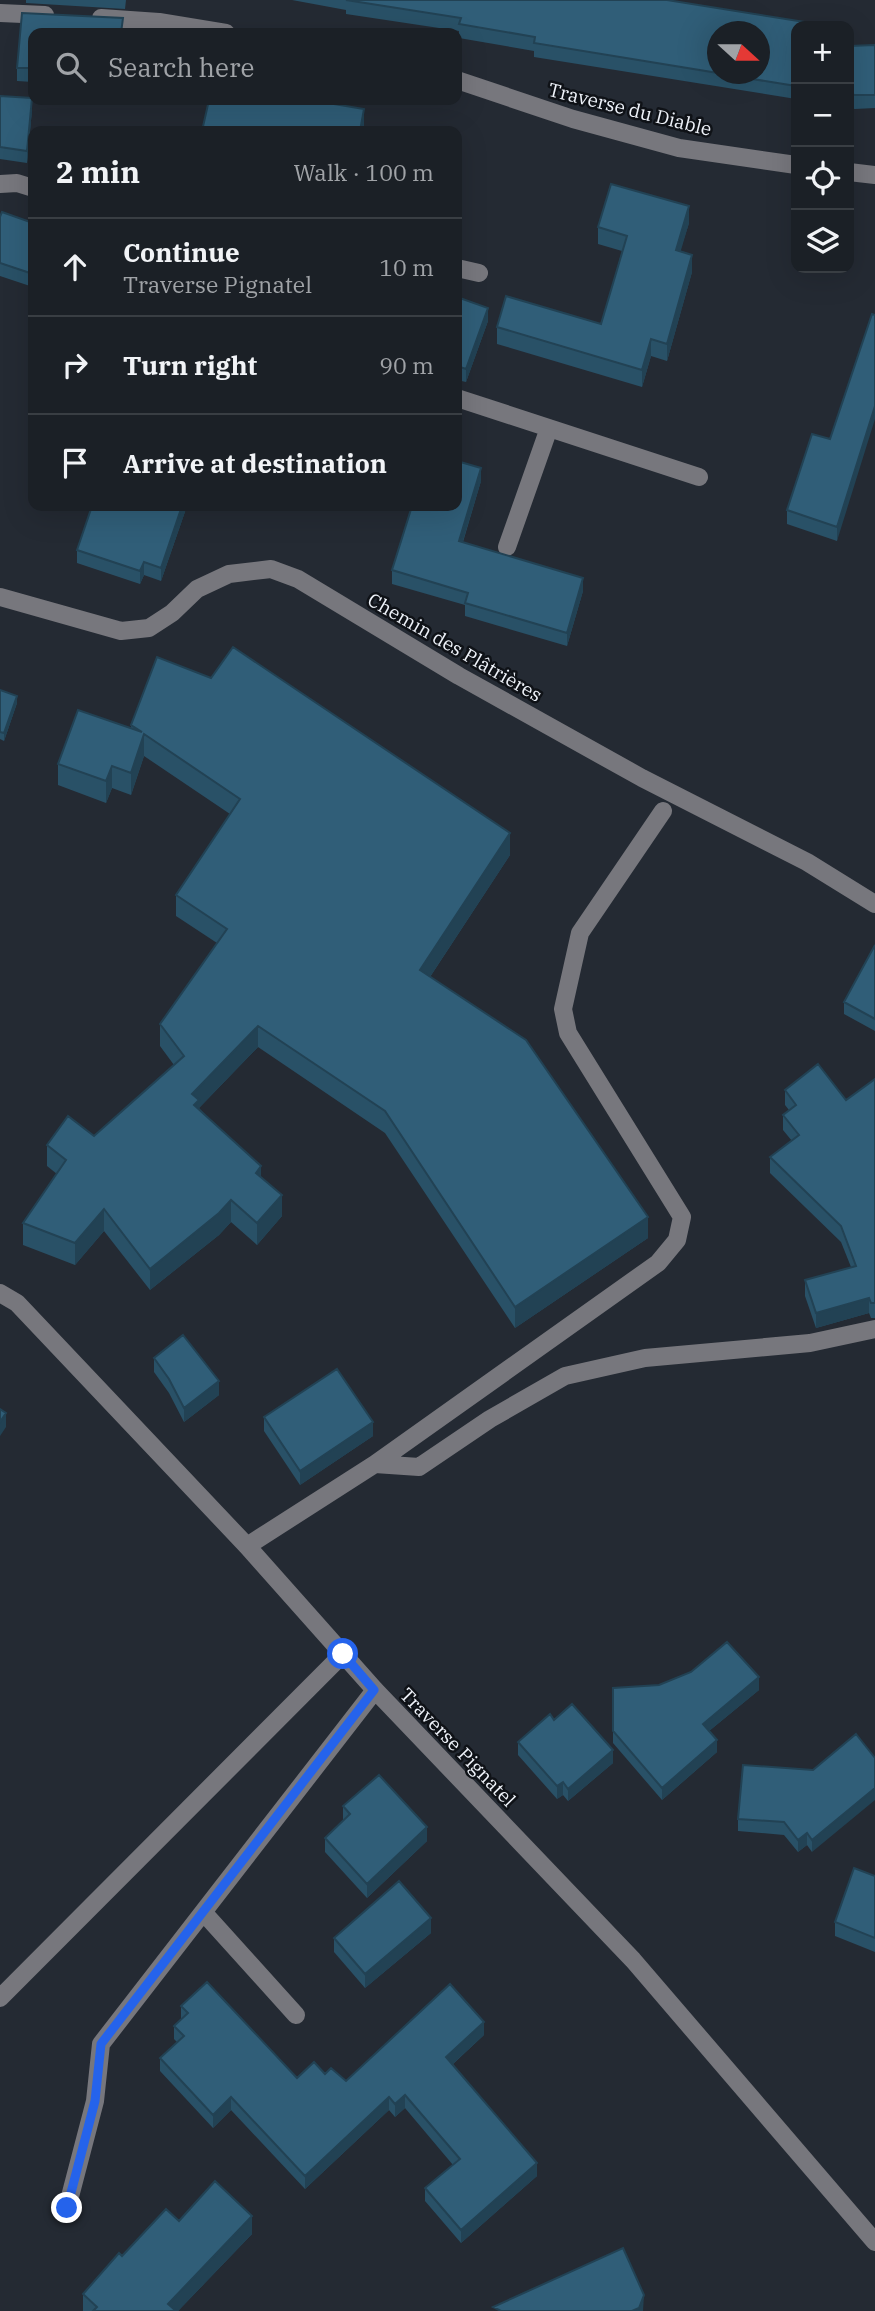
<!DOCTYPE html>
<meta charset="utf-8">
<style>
body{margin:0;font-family:"IBM Plex Serif",serif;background:#282d32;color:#f1f3f6}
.controls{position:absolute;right:21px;top:21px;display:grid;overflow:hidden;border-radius:14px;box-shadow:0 7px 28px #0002}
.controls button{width:63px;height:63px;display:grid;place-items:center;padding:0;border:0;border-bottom:2px solid #393e43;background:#1b2026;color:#f1f3f6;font:35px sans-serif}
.compass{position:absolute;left:707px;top:21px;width:63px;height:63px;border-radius:50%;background:#1b2026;box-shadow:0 7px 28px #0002;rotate:111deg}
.stop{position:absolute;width:21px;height:21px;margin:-16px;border:5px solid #2563eb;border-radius:50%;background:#fff}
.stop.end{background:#2563eb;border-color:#fff;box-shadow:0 2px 7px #0008}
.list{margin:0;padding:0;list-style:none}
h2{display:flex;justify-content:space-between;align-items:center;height:91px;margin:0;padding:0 28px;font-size:30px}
h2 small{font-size:23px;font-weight:400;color:#a0a3a7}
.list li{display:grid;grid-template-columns:46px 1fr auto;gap:21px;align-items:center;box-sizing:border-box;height:98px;padding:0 28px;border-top:2px solid #393e43}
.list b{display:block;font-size:26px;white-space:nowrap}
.list p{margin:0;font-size:23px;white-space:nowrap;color:#a0a3a7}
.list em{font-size:23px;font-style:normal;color:#a0a3a7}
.icon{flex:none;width:38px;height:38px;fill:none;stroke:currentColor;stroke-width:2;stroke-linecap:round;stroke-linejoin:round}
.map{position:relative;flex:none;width:875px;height:2311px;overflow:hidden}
.search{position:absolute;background:#1b2026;box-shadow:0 7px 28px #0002;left:28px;top:28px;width:434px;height:77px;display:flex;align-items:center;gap:18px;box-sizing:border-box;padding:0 24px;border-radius:14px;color:#a0a3a7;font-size:26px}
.panel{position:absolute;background:#1b2026;box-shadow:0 7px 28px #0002;left:28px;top:126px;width:434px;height:385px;border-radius:14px}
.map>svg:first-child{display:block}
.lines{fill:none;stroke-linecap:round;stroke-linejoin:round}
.minor{stroke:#77777d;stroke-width:18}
.wall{fill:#295167;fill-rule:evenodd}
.shaded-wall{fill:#224254}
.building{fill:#305e78;stroke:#224254;stroke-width:2}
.route{stroke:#2563eb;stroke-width:9}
.labels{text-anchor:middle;stroke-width:5;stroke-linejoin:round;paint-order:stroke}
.street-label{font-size:19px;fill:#eef2f9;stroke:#0f1217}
</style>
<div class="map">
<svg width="875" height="2311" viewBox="0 0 875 2311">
<rect width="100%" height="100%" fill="#242a33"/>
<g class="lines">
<path class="minor" d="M0,13L45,15
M101,18L159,22L226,33
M457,80L573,119L679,148L796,165
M849,172L875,175
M0,184L17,183L33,188
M457,268L479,273
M457,398L699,477
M507,547L549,428
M0,597L121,631L149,628L172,613L197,589L229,574L271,569L298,579L459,676L642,778L807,862L875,904
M0,1293L17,1303L247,1546L375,1690L633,1960L875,2242
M375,1464L419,1467L490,1419L565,1376L645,1358L810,1343L875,1329
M247,1546L375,1464L658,1263L677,1240L682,1217L568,1033L563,1009L580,933L663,811
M204,1913L296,2015
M0,1998L343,1654
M67,2208L95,2101L101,2044L375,1690"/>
</g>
<path class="wall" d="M26,0H126L125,9L26,3Z
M292,0H667L796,26V99L534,57V51L459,38V31L346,14V10ZM718,32L760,74H718Z
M33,33V82L17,81V68Z
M875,45V108L855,109L849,108V46Z
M0,96L32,110L27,163L0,159Z
M0,217L33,223V287L0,276Z
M689,223L680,251L692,272L667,361L651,356L642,387L497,344V327L601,324L622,251L598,244V227Z
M457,297L488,321L466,382L457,380Z
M872,314L837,541L787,524V510L830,439Z
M481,481L463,542L583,591L567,646L465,616V605L392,584V570Z
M92,506H187L161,581L144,575L140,584L77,563V550Z
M0,690L17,703L4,741L0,739Z
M131,725L510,855L430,977L648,1238L515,1328L385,1133L258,1047L199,1108L261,1178L282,1216L257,1245L231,1222L219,1235L150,1290L104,1231L75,1265L23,1245V1223L57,1174L47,1166V1145L94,1136L174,1065L160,1046V1024L217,943L176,916V895L230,814L144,756L131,795L112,788L106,803L58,785V764L131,729Z
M875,945V1031L844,1014V1002Z
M875,1079V1318H871L869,1313L816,1328L805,1296V1280L851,1267L841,1242L770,1173V1157L792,1141L783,1130V1115L789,1110L785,1105V1090L846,1100Z
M154,1358L219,1395L184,1422L169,1393L154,1372Z
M264,1417L373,1436L300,1485L264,1431Z
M613,1688L759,1690L709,1731L717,1752L662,1800L613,1743Z
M554,1720L613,1763L568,1801L563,1795L557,1799L518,1755V1742Z
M813,1770L812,1852L807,1845L798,1852L784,1835L738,1831V1819Z
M343,1806L427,1841L367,1898L325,1852V1838L343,1820Z
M875,1876V1952L835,1936V1922Z
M431,1933L365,1988L334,1952V1938Z
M181,2006L297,2078L325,2074L346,2081L484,2035L453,2064L537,2176L461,2243L425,2201V2188L453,2165L405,2108L395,2117L389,2110L305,2189L231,2110L213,2128L160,2071V2058L177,2042L174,2039V2026L181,2019Z
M179,2221L252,2234L178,2311H83V2294L122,2256Z"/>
<path class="shaded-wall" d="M32,98V110L27,163V151Z
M364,109V131H360Z
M689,206V223L676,267V250Z
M692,255V272L667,361V344Z
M488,308V321L466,382V369Z
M651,339V356L642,387V370Z
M875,406V419L837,541V527Z
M481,468V481L459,554V541Z
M182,506H187L161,581V568Z
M144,562V575L140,584V571Z
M583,578V591L567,646V633Z
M17,696V703L4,741V733Z
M144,734V756L131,795V773Z
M112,766V788L106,803V781Z
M510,833V855L420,992V970Z
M258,1026V1047L199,1108V1122L192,1094Z
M261,1166V1188L256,1173Z
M282,1195V1216L257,1245V1223Z
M231,1200V1222L219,1235L150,1290V1269Z
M104,1209V1231L75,1265V1243Z
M648,1217V1238L515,1328V1307Z
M869,1298V1313L816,1328V1313Z
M219,1381V1395L184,1422V1408Z
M6,1413V1427L0,1436V1422Z
M373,1422V1436L300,1485V1471Z
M759,1677V1690L703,1736V1724Z
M717,1740V1752L662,1800V1788Z
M613,1750V1763L568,1801V1789Z
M563,1782V1795L557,1799V1786Z
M875,1788V1800L812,1852V1840Z
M427,1827V1841L367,1898V1884Z
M807,1833V1845L798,1852V1840Z
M431,1918V1933L365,1988V1974Z
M484,2022V2035L446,2070V2057Z
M405,2095V2108L395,2117V2104Z
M231,2097V2110L213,2128V2115Z
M389,2097V2110L305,2189V2176Z
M537,2163V2176L461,2243V2230Z
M252,2216V2234L178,2311H168V2304Z
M644,2295L643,2311H632Z"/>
<path class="building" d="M346,0H667L830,26H796V86L721,74H760V32H718V73L534,43L535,37L459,24L461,18Z
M22,13L123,18L121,33H33V68H17Z
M875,45V95H855L849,94V46Z
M0,96L32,98L27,151L0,147Z
M209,100H310L364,109L360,131H202Z
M611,184L689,206L676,250L692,255L667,344L651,339L642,370L497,327L506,296L601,324L627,236L598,227Z
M2,212L33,223V274L0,263V217Z
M457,297L488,308L466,369L457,366Z
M872,314L875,315V406L837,527L787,510L812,434L830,439Z
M457,461L481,468L459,541L583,578L567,633L465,603L468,593L392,570L412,506H457Z
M92,506H182L161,568L144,562L140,571L77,550Z
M233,647L510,833L420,970L526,1040L648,1217L515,1307L385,1111L258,1026L192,1094L199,1100L194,1105L261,1166L256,1173L282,1195L257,1223L231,1200L219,1213L150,1269L104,1209L75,1243L23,1223L66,1160L47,1145L68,1116L94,1136L184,1056L160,1024L227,929L176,895L240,799L144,734L131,773L112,766L106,781L58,764L78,710L142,732L131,725L157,657L211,678Z
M0,690L17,696L4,733L0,732Z
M875,945V1019L844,1002Z
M818,1064L846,1100L875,1079V1303H871L869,1298L816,1313L805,1280L856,1266L841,1226L770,1157L799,1135L783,1115L796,1105L785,1090Z
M183,1335L219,1381L184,1408L169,1379L154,1358Z
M337,1369L373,1422L300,1471L264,1417Z
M0,1409L6,1413L0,1422Z
M727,1642L759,1677L703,1724L717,1740L662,1788L613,1731V1688L659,1685L691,1672Z
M572,1704L613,1750L568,1789L563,1782L557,1786L518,1742L550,1714L554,1720Z
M856,1734L875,1758V1788L812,1840L807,1833L798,1840L784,1822L738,1819L743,1765L813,1770Z
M379,1775L427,1827L367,1884L325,1838L350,1814L343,1806Z
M854,1868L875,1876V1938L835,1922Z
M399,1881L431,1918L365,1974L334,1938Z
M207,1982L297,2078L314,2062L325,2074L331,2068L346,2081L450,1984L484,2022L446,2057L537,2163L461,2230L425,2188L460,2159L405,2095L395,2104L389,2097L305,2176L231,2097L213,2115L160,2058L184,2036L174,2026L188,2013L181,2006Z
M215,2181L252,2216L168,2304L176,2311H93L97,2307L83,2294L119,2253L122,2256L166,2209L179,2221Z
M623,2248L644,2295L639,2308L632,2311H501L493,2307Z"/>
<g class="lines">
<path class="route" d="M67,2208L95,2101L101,2044L374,1690L343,1654"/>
</g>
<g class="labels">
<g class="street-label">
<text transform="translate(630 109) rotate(14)" y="7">Traverse du Diable</text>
<text transform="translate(455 647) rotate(30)" y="7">Chemin des Plâtrières</text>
<text transform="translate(458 1747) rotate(46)" y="7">Traverse Pignatel</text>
</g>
</g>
</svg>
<div class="controls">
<button>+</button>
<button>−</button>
<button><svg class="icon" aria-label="locate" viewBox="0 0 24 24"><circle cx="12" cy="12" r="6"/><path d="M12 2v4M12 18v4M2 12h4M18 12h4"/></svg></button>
<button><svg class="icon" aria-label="layers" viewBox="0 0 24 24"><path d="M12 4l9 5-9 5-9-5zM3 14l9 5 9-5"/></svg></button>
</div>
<svg class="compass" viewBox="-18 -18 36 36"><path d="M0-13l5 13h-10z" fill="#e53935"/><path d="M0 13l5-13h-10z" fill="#a0a3a7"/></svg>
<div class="stop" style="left:343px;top:1654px"></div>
<div class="stop end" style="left:67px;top:2208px"></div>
<div class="search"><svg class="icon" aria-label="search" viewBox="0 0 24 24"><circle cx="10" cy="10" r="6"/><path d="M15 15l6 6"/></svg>Search here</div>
<section class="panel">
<h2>2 min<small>Walk · 100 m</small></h2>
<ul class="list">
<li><svg class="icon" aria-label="ahead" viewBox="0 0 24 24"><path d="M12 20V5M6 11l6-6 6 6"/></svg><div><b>Continue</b><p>Traverse Pignatel</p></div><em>10 m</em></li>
<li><svg class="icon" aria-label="right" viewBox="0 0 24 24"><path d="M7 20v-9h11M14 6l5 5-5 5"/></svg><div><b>Turn right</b></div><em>90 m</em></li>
<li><svg class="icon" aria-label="arrive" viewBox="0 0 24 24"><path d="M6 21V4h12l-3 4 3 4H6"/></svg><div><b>Arrive at destination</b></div></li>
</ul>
</section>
</div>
